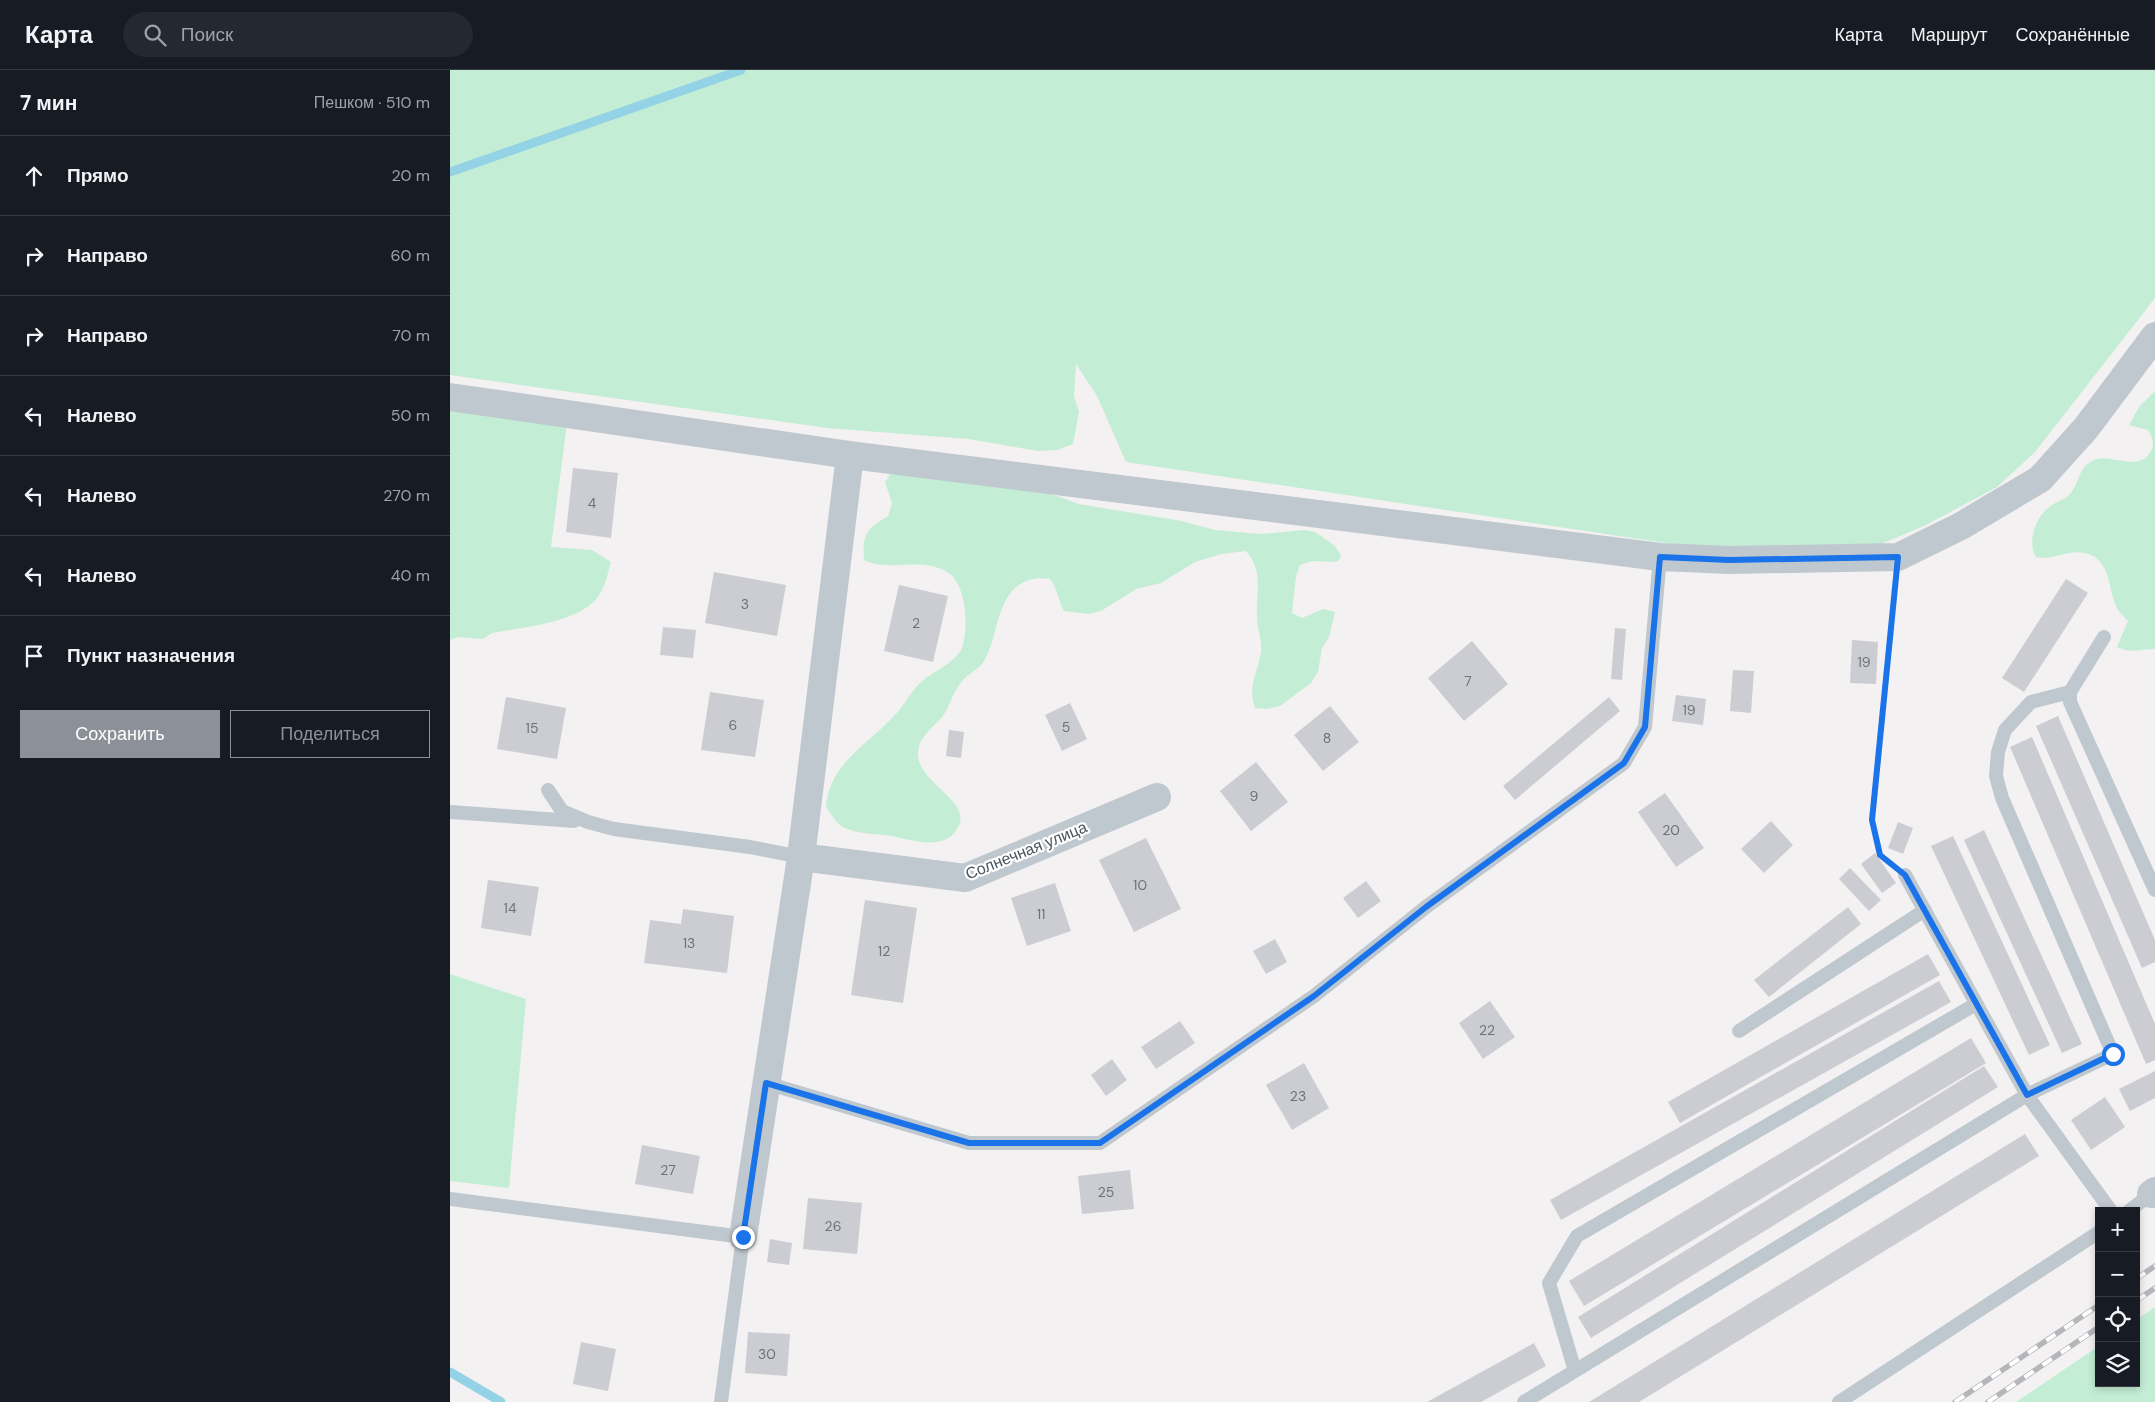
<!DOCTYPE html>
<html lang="ru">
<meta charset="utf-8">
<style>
body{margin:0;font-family:"DM Sans",sans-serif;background:#242831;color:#f1f3f6}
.controls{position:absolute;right:15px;bottom:15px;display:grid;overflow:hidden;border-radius:0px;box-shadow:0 2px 8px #0003}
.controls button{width:45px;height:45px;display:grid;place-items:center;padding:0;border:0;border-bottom:1px solid #363941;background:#171b24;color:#f1f3f6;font:25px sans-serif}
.stop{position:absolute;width:15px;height:15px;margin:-11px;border:4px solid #1a73e8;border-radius:50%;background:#fff}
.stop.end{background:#1a73e8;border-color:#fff;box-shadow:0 1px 5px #0008}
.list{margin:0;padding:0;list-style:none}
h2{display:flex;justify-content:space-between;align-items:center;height:65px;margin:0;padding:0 20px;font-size:21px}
h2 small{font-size:16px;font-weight:400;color:#9ea1a6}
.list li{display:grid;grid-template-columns:32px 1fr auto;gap:15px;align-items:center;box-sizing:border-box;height:80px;padding:0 20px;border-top:1px solid #363941}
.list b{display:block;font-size:19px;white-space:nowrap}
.list em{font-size:16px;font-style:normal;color:#9ea1a6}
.actions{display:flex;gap:10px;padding:15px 20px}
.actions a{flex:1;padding:11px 0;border:1px solid #8c9099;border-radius:0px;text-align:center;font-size:18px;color:#8c9099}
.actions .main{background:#8c9099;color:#fff}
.icon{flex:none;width:28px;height:28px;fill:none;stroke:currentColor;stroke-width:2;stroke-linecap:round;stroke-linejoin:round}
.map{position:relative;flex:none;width:1705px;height:1332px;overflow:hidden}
header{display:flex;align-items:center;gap:30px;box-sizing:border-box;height:70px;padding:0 25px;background:#171b24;border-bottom:1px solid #363941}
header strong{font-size:24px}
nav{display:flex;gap:28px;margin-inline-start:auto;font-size:18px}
.search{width:350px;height:45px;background:#242831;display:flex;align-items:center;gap:12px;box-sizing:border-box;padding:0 18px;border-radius:28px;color:#9ea1a6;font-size:19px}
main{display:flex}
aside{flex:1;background:#171b24}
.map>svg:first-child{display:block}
.green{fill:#c4edd5}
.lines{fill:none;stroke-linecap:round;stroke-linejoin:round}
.stream{stroke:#94d3e6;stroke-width:9}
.building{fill:#cccdd3}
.path{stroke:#7ec9a6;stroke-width:3;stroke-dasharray:4 2.5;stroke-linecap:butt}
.service{stroke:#c0c8cf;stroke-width:14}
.minor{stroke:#c0c8cf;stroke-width:28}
.tertiary{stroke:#c0c8cf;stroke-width:28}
.rail-casing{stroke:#b4b6bb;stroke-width:5.5}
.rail{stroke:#fff;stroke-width:4;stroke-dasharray:11;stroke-linecap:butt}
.route{stroke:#1a73e8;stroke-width:6}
.labels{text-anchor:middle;stroke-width:4.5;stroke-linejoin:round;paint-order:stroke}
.number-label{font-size:14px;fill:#6a727a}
.street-label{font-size:16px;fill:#4a545d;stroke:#fff}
</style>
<header>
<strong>Карта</strong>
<div class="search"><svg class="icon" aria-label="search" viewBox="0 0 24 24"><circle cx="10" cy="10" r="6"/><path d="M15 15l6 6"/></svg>Поиск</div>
<nav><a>Карта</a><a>Маршрут</a><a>Сохранённые</a></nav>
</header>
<main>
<aside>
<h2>7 мин<small>Пешком · 510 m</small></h2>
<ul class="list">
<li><svg class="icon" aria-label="ahead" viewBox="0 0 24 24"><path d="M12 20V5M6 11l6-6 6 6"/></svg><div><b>Прямо</b></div><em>20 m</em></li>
<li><svg class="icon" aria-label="right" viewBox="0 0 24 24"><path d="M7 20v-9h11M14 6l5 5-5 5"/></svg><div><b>Направо</b></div><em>60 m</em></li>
<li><svg class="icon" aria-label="right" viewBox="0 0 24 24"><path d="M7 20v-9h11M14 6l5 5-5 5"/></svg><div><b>Направо</b></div><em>70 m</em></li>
<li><svg class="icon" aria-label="left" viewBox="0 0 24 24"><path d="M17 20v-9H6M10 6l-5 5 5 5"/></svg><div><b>Налево</b></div><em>50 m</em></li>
<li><svg class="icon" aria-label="left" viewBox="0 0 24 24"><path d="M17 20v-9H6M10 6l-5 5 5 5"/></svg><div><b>Налево</b></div><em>270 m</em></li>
<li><svg class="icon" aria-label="left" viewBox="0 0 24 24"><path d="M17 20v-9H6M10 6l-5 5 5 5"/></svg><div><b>Налево</b></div><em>40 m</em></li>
<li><svg class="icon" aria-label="arrive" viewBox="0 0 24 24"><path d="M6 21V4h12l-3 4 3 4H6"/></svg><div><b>Пункт назначения</b></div></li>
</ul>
<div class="actions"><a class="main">Сохранить</a><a>Поделиться</a></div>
</aside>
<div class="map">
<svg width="1705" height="1332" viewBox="0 0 1705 1332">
<rect width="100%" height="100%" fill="#f3f1f1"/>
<path class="green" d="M0,0H1705V228L1585,382L1547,417L1476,455L1431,474L1365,479L1236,476L676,392L647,326L626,294L624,326L629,342L623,374L607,380L588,381L518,369L377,358L0,305Z
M0,316L119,338L101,477L142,480L161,492C158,502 156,513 151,522C135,553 73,557 42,563L33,569L8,567L0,570Z
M1705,321V579C1690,579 1681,584 1667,577L1678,551C1674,547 1668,541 1666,536C1658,517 1660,488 1635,483C1617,479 1603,491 1586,487C1577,472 1585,449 1598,438C1604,432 1615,430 1620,424C1630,412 1628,397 1644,390C1660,382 1689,404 1701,381C1705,373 1702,367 1698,360L1679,355L1689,337Z
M441,403L596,422L629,434L732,451L765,460L811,464L855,460L865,462L884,475L891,485L889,490L886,492L862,491L850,495L846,506L842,543L852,548L873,539L885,542L879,567L872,578L868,602L861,613L830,636L817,639L805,638C797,617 808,602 811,582C812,569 807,559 807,547C806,522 814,502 796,481L771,484L745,492L711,513L686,519L651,541L638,544L614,541C608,530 608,519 600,509C586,507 576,509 565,518C546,536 547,569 534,591C530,598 520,603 515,608C505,618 502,629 496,641C487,656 468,665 468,684C468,713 520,730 509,755C497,783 463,770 441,766C425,763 408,765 393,757C385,752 381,744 376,737C379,693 419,674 445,645C455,635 460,622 471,612C482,602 501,595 510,582C520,564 517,516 499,503C471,485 440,503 414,490C412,463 417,459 438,446L442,433L435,412Z
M0,904L76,929L59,1118L0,1111Z
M1705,1237V1332H1566L1649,1276V1313H1686V1250Z"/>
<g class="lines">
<path class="stream" d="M0,102L291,0
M0,1302L51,1332"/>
</g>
<path class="building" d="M123,398L168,403L161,468L116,462Z
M264,502L336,515L327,566L255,553Z
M1616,509L1638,523L1574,622L1552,608Z
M449,515L498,526L483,592L434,581Z
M213,557L246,560L243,588L210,585Z
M1165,558L1176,559L1172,610L1161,609Z
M1402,570L1428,572L1426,614L1400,613Z
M1022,571L1058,614L1014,651L978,608Z
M1283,600L1304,601L1301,643L1280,641Z
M260,622L314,630L305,687L251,680Z
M1226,625L1256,629L1253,655L1222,651Z
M56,627L116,638L107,689L47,679Z
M1159,627L1170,641L1065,730L1053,716Z
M620,633L637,669L612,681L595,645Z
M880,636L909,672L873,701L844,665Z
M1608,646L1705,870V892L1692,898L1586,656Z
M499,660L514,662L511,688L496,686Z
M1582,667L1705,954V990L1696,994L1560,677Z
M806,692L838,732L801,761L770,721Z
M1215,723L1254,778L1226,797L1188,742Z
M1321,751L1343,775L1314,803L1291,779Z
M1448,752L1463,758L1453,784L1438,778Z
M1534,760L1632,974L1612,983L1514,770Z
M1503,766L1600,975L1579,985L1481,776Z
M696,768L731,839L684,862L649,790Z
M1425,783L1446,813L1432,823L1411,794Z
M1400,798L1431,830L1419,841L1389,809Z
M38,810L89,817L81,866L31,858Z
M916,811L931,831L908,848L893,828Z
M605,813L621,861L577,876L561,828Z
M415,830L467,838L453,933L401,925Z
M1398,837L1411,854L1319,927L1304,910Z
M233,839L284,846L277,903L194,893L200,850L231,854Z
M825,869L837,892L816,904L803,881Z
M1478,884L1490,905L1230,1053L1218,1032Z
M1489,911L1501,932L1111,1150L1100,1130Z
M1040,931L1065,967L1033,989L1009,953Z
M730,951L745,973L706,999L691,977Z
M1521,968L1536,993L1134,1236L1119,1211Z
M662,989L677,1010L656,1026L641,1005Z
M854,993L879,1038L842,1060L816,1015Z
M1534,996L1548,1017L1141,1268L1128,1247Z
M1705,1001V1028L1680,1041L1669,1019Z
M1655,1027L1675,1057L1641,1080L1621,1050Z
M1575,1064L1589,1086L1189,1332H1139Z
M192,1075L250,1086L243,1124L185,1114Z
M680,1100L684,1139L632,1144L628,1106Z
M358,1128L412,1133L407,1184L353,1179Z
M320,1169L342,1173L339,1195L317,1192Z
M298,1262L340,1264L337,1306L295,1303Z
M131,1272L166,1279L158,1321L123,1314Z
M1084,1273L1096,1296L1031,1332H977Z"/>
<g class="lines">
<path class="path" d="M1439,792L1430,785L1422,750L1445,515"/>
<path class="service" d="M1620,622V632L1705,820
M98,720L112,741L138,752L164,759L300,777L351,787
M0,742L124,751
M1455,805L1577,1025L1661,1141
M1289,961L1475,840
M316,1013L519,1073H650L864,926L976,837L1174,693L1195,657L1210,487
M0,1129L293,1167L271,1332
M1679,1141L1701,1124
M1125,1301L1099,1213L1127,1166L1526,934
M1074,1332L1577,1025L1663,984L1552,728L1546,706L1548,682L1555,660L1581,632L1620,622L1654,567
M1389,1332L1649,1162"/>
<path class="minor" d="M0,327L400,385L1210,487L1279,490L1448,487L1511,456L1590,409L1636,358L1705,266
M351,787L515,808L707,727
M293,1167L351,787L400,385"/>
<path class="tertiary" d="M1701,1124L1705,1121"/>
<defs>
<path id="rail" d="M1686,1209L1705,1196
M1686,1231L1705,1218
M1505,1332L1649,1235
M1538,1332L1649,1257"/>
</defs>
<use href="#rail" class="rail-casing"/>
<use href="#rail" class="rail"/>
</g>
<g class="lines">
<path class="route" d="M293,1167L316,1013L519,1073H650L864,926L976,837L1174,693L1195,657L1210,487L1279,490L1448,487L1422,750L1430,785L1455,805L1577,1025L1663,984"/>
</g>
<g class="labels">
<g class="number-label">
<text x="142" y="438">4</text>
<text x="295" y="539">3</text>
<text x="466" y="558">2</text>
<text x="1414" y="597">19</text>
<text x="1018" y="616">7</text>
<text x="1239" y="645">19</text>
<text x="283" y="660">6</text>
<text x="616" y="662">5</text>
<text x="82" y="663">15</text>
<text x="877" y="673">8</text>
<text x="804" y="731">9</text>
<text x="1221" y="765">20</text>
<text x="690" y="820">10</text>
<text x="60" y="843">14</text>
<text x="591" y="849">11</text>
<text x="239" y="878">13</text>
<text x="434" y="886">12</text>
<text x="1037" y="965">22</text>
<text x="848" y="1031">23</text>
<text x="218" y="1105">27</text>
<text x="656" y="1127">25</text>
<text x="383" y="1161">26</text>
<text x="317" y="1289">30</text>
</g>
<g class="street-label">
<text transform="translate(576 780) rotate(-22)" y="6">Солнечная улица</text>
</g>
</g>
</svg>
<div class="controls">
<button>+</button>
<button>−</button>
<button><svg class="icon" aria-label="locate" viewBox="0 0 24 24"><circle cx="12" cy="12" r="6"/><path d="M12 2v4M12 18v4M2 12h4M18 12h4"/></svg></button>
<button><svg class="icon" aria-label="layers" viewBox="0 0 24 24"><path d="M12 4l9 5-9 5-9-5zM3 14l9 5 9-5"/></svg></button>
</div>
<div class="stop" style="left:1663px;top:984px"></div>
<div class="stop end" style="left:293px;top:1167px"></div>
</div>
</main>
